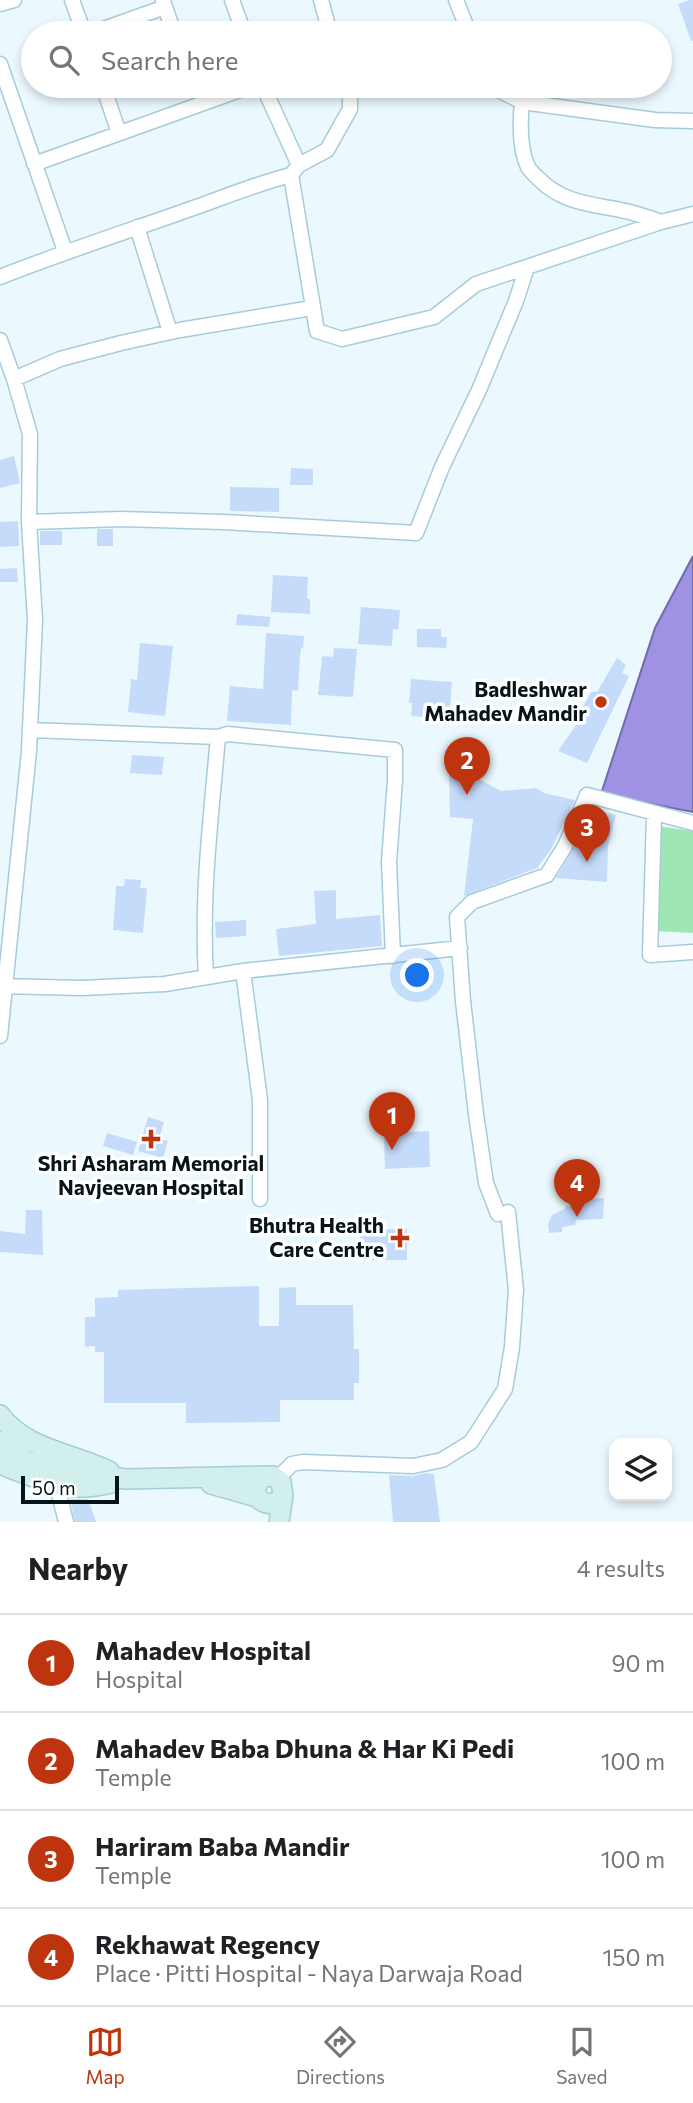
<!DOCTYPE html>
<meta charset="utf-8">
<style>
body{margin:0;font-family:Commissioner,sans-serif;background:#f2f2f2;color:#202124}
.controls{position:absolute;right:21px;bottom:21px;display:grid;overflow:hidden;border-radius:14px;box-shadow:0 4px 10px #0003}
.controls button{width:63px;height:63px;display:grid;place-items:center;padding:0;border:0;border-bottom:2px solid #e0e0e0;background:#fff;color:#202124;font:35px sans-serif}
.scale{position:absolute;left:21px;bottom:18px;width:98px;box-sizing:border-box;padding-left:7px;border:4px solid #071418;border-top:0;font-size:19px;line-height:24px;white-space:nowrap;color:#071418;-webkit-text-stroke:5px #fff;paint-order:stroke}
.you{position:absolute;left:418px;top:976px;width:24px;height:24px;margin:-18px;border:5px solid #fff;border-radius:50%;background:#1a73e8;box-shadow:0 0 0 10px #1a73e833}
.badge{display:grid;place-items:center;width:46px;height:46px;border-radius:50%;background:#be340f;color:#fff;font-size:23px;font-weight:700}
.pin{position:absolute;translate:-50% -58px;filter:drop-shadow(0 2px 4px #0008)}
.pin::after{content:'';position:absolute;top:37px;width:24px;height:21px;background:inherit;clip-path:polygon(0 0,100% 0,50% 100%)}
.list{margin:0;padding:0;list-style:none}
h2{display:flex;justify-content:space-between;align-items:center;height:91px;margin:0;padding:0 28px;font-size:30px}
h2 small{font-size:23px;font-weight:400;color:#757577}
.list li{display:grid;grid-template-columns:46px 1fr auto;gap:21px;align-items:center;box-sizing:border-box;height:98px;padding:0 28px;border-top:2px solid #e0e0e0}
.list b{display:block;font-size:26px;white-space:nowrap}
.list p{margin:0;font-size:23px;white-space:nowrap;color:#757577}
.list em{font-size:23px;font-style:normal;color:#757577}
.icon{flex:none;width:38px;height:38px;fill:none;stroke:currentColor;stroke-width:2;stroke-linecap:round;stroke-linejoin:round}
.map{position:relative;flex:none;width:693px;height:1522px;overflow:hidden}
.search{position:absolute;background:#fff;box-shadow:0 4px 10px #0003;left:21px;right:21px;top:21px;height:77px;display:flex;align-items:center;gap:18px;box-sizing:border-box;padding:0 24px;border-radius:38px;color:#757577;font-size:26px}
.sheet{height:483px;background:#fff}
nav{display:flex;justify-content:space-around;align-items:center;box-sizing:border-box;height:98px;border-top:2px solid #e0e0e0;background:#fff;font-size:19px;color:#757577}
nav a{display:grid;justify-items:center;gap:4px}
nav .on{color:#be340f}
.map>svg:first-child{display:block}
.green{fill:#9ee7b4}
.water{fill:#a091e5;stroke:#726ca8;stroke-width:2}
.building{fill:#c5dbfa}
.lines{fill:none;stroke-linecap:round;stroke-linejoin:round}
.minor-casing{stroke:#a7cbd8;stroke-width:17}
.secondary-casing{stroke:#a7cbd8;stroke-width:22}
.minor{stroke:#fff;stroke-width:14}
.secondary{stroke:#d0efed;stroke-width:19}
.poi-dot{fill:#be340f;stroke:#fff;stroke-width:2.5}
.labels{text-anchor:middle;stroke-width:7;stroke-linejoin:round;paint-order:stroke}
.poi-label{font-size:21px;font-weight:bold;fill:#071418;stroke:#fff;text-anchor:end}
</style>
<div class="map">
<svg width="693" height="1522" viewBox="0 0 693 1522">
<rect width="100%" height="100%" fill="#ebf9ff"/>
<path class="green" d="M658,826L693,831V933L655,931Z"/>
<path class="water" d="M693,556V812L601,794L655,628Z"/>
<path class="building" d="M690,0H693V41H691L678,4Z
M14,456L20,483L0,488V460Z
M291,468L313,469V485H290Z
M230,487L279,488V512L230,511Z
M18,521L19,546L0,547V522Z
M97,529H113V546H97Z
M40,531H62V545H40Z
M17,568L18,582H0V569Z
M273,575L308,577L307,598L310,599V614L271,612Z
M361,607L400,610L398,630L393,629L392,646L358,644Z
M237,614L270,617L269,627L236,625Z
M417,629H441V637H447L446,648L417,647Z
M266,633L304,636L303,648H301L300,656L298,691L292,690L291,725L227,721L230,686L263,689Z
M140,643L173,646L165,716L128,712L131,679L137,680Z
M334,648L357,649L353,697L318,695L322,656L333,657Z
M617,658L626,665L622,673L629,676L587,763L558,751L583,715L580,712L591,692H597Z
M411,679L452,682L449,719L411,716L412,703H409Z
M132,755L164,757L162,775L130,773Z
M449,773L475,777L501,791L536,788L544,793L575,800L550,851L537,868L464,896L473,819L450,817Z
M596,810L616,815L608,845L607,882L556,878Z
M125,879L141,880L140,888H147L143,933L113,930L116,886H124Z
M336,890V919L380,915L382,946L279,956L276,929L316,924L314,891Z
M246,920V936L216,938L215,922Z
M148,1117L164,1122L159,1139L168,1141L163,1158L138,1151Z
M429,1131L430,1167L385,1169L384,1133Z
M107,1133L137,1142L133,1155L103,1146Z
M604,1198L603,1219L576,1220L575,1225L562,1227V1232L549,1233L548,1224L552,1215L566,1208L565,1206H577L578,1203H584L585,1199Z
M26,1210H42L43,1255L0,1252V1231L25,1234Z
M407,1229V1260H360V1230Z
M259,1286V1326H279V1288L296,1287V1305H353L354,1349H359V1383H354V1400H280V1422L186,1423V1403H104V1352H95V1346L85,1347V1317H95V1298L118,1297V1290Z
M426,1473L434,1474L440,1522H393L389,1475L413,1476Z
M70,1499H88L96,1522H75Z"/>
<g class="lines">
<defs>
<path id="minor" d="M72,0L84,33
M232,0L244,33
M321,0L330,33
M456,0L469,33
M163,1L174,33
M0,4L14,0
M92,33L165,7
M0,64L65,251
M103,86L119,133
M263,86L299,165
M491,86L522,102L655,120L693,121
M522,102C520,122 519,148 528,167C531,172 535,175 539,179C564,205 597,204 630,212C640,215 651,218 661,222
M34,164L251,86
M291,175L317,331L342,339L434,317L476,284L661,222L693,214
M137,227L170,332
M0,277C66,251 132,230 199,206C230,195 259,183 291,175L299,165L327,150L350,109V86
M0,340L14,379L30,434L29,522L35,620L29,751L0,1036
M14,379L60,359L121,343L180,330L312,308
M29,522L121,519L223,522L416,533L442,467L479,390L516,301L527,267
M30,730L218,737
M654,814L650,955L693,952
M206,977C201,897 211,817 218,737L228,734L395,750V780L389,862L393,956
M0,986L82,988L165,984L243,971
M260,1199V1100L243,971L460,948
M498,1214L486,1183L476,1114L463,1001L457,917L472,902L547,875L565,846L587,795L693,823
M278,1478L292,1464L303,1462L413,1466L442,1460L471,1442L505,1389L512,1347L516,1290L508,1212
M57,1486L66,1522"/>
<path id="secondary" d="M0,1415C26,1450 73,1453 109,1471
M0,1441L27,1461L81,1473L126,1479L267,1476
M0,1461L7,1467C48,1482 66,1494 111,1483
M211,1484L257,1497C266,1506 276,1506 283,1495L281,1482L273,1476L262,1477L255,1488L257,1497
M279,1522L283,1495"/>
</defs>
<use href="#minor" class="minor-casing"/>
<use href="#secondary" class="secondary-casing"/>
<use href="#minor" class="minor"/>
<use href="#secondary" class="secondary"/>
</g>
<g class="poi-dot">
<circle cx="601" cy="702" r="7"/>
<path d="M147.5 1128.5h7v7h7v7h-7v7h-7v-7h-7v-7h7z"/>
<path d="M396.5 1227.5h7v7h7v7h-7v7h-7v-7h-7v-7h7z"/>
</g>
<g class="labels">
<g class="poi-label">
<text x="587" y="697">Badleshwar<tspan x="587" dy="24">Mahadev Mandir</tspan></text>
<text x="151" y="1171" text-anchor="middle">Shri Asharam Memorial<tspan x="151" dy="24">Navjeevan Hospital</tspan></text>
<text x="384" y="1233">Bhutra Health<tspan x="384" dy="24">Care Centre</tspan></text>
</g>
</g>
</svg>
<div class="controls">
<button><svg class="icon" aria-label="layers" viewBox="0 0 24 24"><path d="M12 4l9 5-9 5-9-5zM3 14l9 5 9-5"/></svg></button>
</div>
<div class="scale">50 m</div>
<div class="you"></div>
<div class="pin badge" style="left:392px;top:1150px">1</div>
<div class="pin badge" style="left:467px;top:795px">2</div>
<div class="pin badge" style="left:587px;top:862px">3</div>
<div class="pin badge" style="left:577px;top:1217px">4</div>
<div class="search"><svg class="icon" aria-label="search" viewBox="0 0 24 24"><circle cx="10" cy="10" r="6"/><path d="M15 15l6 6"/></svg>Search here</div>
</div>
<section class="sheet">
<h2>Nearby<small>4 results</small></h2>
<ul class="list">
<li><span class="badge">1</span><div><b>Mahadev Hospital</b><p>Hospital</p></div><em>90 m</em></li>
<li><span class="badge">2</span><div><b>Mahadev Baba Dhuna &amp; Har Ki Pedi</b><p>Temple</p></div><em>100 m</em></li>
<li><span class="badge">3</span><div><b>Hariram Baba Mandir</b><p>Temple</p></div><em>100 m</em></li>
<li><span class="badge">4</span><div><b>Rekhawat Regency</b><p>Place · Pitti Hospital - Naya Darwaja Road</p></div><em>150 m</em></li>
</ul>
</section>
<nav>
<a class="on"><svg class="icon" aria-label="map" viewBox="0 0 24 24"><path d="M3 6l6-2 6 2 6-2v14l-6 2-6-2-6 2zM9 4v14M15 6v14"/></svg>Map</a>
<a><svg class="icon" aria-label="directions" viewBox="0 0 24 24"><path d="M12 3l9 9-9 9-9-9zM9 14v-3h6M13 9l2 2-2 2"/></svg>Directions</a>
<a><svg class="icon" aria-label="saved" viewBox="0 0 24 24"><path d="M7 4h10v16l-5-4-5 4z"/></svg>Saved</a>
</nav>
